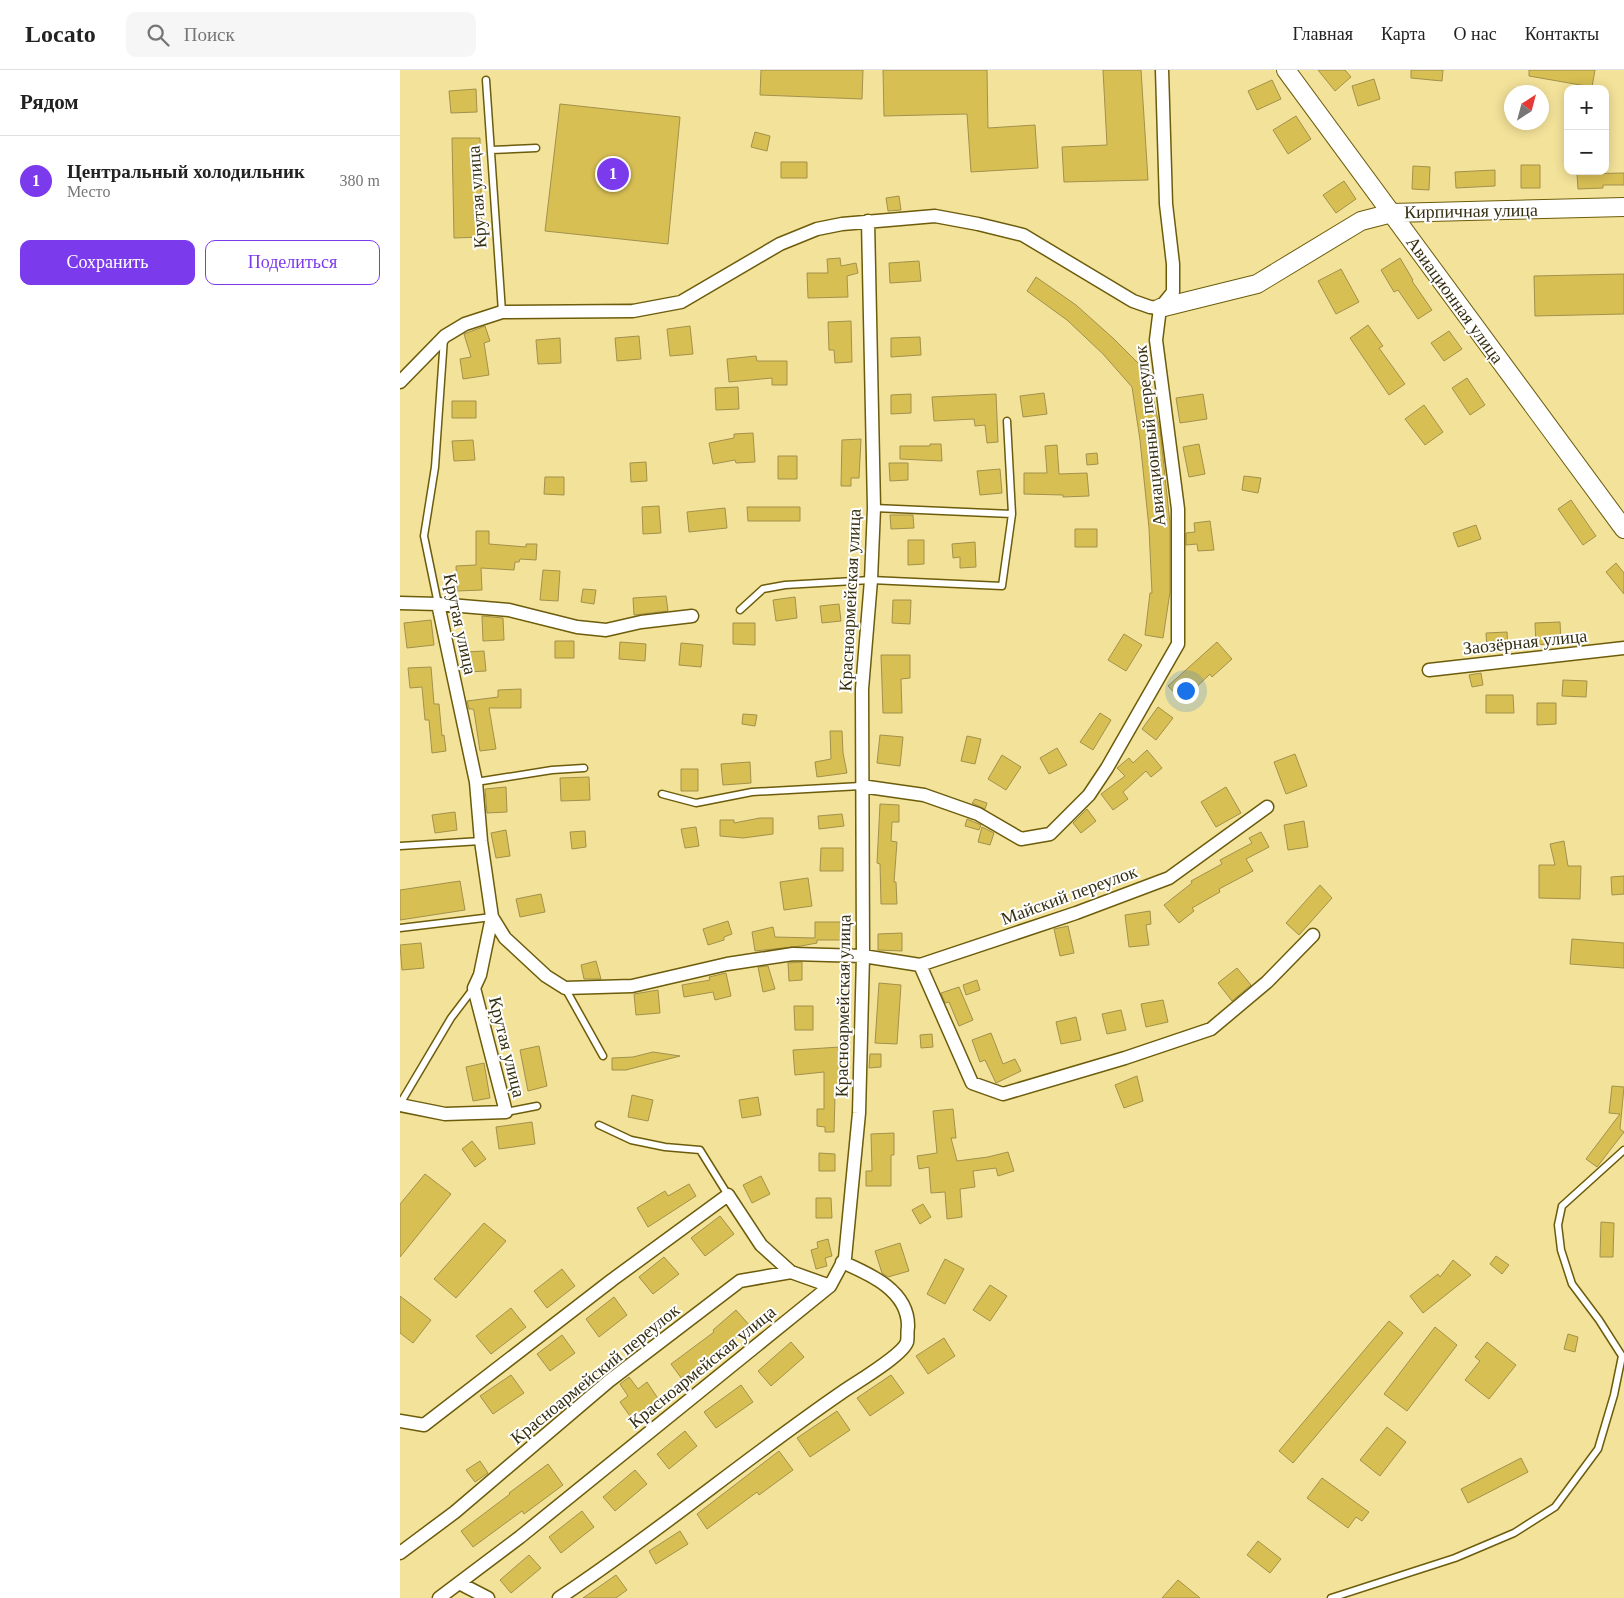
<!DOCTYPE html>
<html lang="ru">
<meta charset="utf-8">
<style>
body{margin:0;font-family:"Times New Roman",serif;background:#f6f6f6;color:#222}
.controls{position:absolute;right:15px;top:15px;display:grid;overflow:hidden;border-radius:10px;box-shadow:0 2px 12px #0003}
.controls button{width:45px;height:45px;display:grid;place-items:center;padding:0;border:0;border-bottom:1px solid #e0e0e0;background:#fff;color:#222;font:25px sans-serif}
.compass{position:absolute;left:1104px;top:15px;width:45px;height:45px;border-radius:50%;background:#fff;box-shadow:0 2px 12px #0003;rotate:36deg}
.you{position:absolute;left:785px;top:620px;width:18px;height:18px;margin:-12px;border:4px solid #fff;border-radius:50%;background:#1a73e8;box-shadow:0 0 0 8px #1a73e833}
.badge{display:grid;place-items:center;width:32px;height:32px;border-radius:50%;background:#7c3aed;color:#fff;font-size:16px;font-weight:700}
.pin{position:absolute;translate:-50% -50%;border:2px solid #fff;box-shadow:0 1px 5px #0006}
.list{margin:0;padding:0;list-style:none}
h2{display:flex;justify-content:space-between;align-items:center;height:65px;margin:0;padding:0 20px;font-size:21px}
h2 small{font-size:16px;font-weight:400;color:#767676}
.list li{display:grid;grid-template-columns:32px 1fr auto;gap:15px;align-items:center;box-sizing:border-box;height:90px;padding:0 20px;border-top:1px solid #e0e0e0}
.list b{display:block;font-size:19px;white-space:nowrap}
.list p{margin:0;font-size:16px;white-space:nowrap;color:#767676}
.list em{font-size:16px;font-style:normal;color:#767676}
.actions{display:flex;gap:10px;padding:15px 20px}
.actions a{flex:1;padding:11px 0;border:1px solid #7c3aed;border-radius:10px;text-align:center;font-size:18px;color:#7c3aed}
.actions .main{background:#7c3aed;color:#fff}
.icon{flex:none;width:28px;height:28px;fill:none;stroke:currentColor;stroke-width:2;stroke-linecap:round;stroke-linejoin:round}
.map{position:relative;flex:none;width:1224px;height:1528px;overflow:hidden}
header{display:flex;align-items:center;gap:30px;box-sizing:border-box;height:70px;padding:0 25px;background:#fff;border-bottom:1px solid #e0e0e0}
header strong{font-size:24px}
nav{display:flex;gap:28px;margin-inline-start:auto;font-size:18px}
.search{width:350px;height:45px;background:#f6f6f6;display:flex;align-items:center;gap:12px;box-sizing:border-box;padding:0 18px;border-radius:10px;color:#767676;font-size:19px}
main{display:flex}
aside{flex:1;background:#fff}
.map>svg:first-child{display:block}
.building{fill:#d8bf54;stroke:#a2914b}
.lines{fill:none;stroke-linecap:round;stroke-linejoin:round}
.lane-casing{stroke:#6c5c0b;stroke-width:9}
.street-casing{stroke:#6c5c0b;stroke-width:15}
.secondary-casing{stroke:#6c5c0b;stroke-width:20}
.lane{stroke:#fff;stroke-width:6}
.street{stroke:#fff;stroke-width:12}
.secondary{stroke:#fff;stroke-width:18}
.labels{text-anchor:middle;stroke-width:4;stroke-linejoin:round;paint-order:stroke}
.street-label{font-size:18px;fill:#352e10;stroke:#fff}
</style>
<header>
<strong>Locato</strong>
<div class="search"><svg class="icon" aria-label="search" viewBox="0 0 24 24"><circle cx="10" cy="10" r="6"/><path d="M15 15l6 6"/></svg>Поиск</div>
<nav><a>Главная</a><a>Карта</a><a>О нас</a><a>Контакты</a></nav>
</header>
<main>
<aside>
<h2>Рядом<small></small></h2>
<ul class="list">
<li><span class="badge">1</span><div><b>Центральный холодильник</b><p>Место</p></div><em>380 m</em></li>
</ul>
<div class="actions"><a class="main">Сохранить</a><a>Поделиться</a></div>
</aside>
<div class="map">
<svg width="1224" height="1528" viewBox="0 0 1224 1528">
<rect width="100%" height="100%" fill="#f3e299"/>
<path class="building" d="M361,0H463L462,29L360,25Z
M483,0H587L588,58L635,55L638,98L571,102L567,44L484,46Z
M703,0H741L748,110L664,112L662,77L707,75Z
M918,0H945L951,7L935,21Z
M1011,0H1043L1042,11L1011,8Z
M1129,0H1195L1192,17L1129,6Z
M974,9L980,29L958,36L952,16Z
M872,10L881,29L857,40L848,21Z
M76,19L77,42L51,43L49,21Z
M160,34L280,47L268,174L145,161Z
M896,46L911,69L888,84L873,60Z
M355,62L370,66L367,81L351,77Z
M52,68H80L82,167L54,168Z
M381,92H407V108H381Z
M1121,95H1140V118H1121Z
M1013,96L1030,97L1029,120L1012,119Z
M1095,100V116L1056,118L1055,102Z
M1224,103V115H1203V118L1178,119L1177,104Z
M944,111L956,129L936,143L923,125Z
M499,126L501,140L488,141L486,128Z
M440,188L441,196L456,193L458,203L447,206L448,227L408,228L407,203H428L427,189Z
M1000,188L1013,210L1012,211L1032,240L1018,249L998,220L994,222L981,200Z
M519,191L521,211L490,213L489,193Z
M941,199L959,232L936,244L918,211Z
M1224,204V244L1135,246L1134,206Z
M636,207L676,235L714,269L748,303L760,360L770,453V522L763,568L745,565L750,523H752L749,458L740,370L732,317L703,284L667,250L627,221Z
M451,251L452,292L435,293L434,280H429L428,252Z
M968,255L983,276L979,278L1005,314L989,325L950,268Z
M85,256L90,271L84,273L89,305L63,309L60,289L71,287L64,264Z
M290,256L293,284L270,286L267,259Z
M1049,261L1062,279L1044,291L1031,273Z
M239,266L241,289L217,291L215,268Z
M520,267L521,285L491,287V268Z
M160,268L161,293L138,294L136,270Z
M356,286L357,291H387V315H372V308L329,312L327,289Z
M1067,308L1085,335L1070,345L1052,318Z
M338,317L339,339L316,340L315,318Z
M644,323L647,344L623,347L620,326Z
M511,324V343L491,344V325Z
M596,324L598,372L587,373L585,355L575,356L574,349L534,351L532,327Z
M803,324L807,349L780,353L776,328Z
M52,331H76V348H52Z
M1024,335L1043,362L1025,375L1005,349Z
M353,363L355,392L336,393L335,390L313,394L309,373L334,368V364Z
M461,369L459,408H451V416H441L442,370Z
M73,370L75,390L54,391L52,371Z
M530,374H541L542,391L500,389V376H530Z
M799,374L805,404L789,407L783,377Z
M657,375L659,404L687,403L689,426L663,427V425L624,424V403H647L645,376Z
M697,383L698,394L687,395L686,384Z
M378,386H397V409H378Z
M246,392L247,411L231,412L230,393Z
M489,393H508V410L490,411Z
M600,399L602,423L580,425L577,401Z
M844,406L861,408L858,423L842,420Z
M145,407H164V425L144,424Z
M1171,430L1196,466L1183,475L1158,439Z
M259,436L261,463L243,464L242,437Z
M347,437H400V451H348Z
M325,438L327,458L289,462L287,442Z
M490,445H513L514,458L491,459Z
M810,451L814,480L798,481L797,474L786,475V463L795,462L794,453Z
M1076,455L1081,469L1058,477L1053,463Z
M675,459H697V477H675Z
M76,461H89V474L126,477V474H137L136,490L120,489L119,492H115L114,500L81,498L82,520L57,521L56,496L76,495Z
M508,470H524V494L508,495Z
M575,472L576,497L560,498V487L553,488L552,474Z
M1216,493L1224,503V524L1206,502Z
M143,500L160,501L158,531L140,530Z
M183,519L196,520L194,534L181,532Z
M266,526L268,541L234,545L233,528Z
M395,527L397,548L376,551L373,530Z
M493,530H511L510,554L492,553Z
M439,534L441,551L422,553L420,536Z
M82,546L103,548L104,570L83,571Z
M31,550L34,575L7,578L4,553Z
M1160,552L1161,573L1136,575L1135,553Z
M333,553H355V575L333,574Z
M1107,562L1108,579L1087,580L1086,563Z
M724,564L742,575L726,601L708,590Z
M155,571H174V588H155Z
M220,572L246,574L245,591L219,589Z
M817,572L832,589L812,607L810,604L782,631L768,616Z
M281,573L303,575L301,597L279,595Z
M84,581L86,601L68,602L67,582Z
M481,585H510V608L501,609L502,643H483Z
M31,597L34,634H39L42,666L44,665L46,681L32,683L29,650H25L22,617L10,618L8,598Z
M1081,603L1083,615L1072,617L1069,605Z
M1163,610L1187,611L1186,627L1162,626Z
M121,619V638H89L96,679L80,681L74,641L73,639H69L67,631L98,627V620Z
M1086,625H1113L1114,643H1086Z
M1137,633H1156V654L1137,655Z
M758,637L773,648L756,670L742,659Z
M700,643L711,650L693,680L680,672Z
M343,644L357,645L355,656L342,654Z
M430,661H442L443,683L447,703L417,707L415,692L431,689Z
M480,665L503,667L500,696L477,693Z
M567,666L581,669L575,694L561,691Z
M657,678L667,695L649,704L640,688Z
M747,680L762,698L751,707L746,701L723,722L728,729L713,740L701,724L725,706L717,698L729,688L733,693Z
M895,684L907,716L886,724L874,692Z
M602,685L621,697L606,720L588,709Z
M350,692L351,713L323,715L321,694Z
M281,699H298V721H281Z
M189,707L190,730L161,731L160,708Z
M106,717L107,742L87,743L85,719Z
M826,717L841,743L816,757L801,732Z
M575,729L587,733L585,739L572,733Z
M480,734L499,735V752H492L491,771L497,772L494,812H496L497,834H481L480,794L477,793Z
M687,739L696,751L681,763L673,753Z
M55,742L57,760L35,763L32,745Z
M442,744L444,756L419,759L418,746Z
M360,748H373V764L343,768L320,766V750H334V753Z
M567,749L581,755L579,760L565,756Z
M904,751L908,777L888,780L884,755Z
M296,757L299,776L285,778L281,759Z
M582,757L594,763L590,775L578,772Z
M106,760L110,786L96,788L91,763Z
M185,761L186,777L172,779L170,762Z
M861,762L869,777L846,789L853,801L819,819L820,822L792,838L794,841L779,853L764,835L792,813L791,811L822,794L820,790L852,773L849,768Z
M1164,771L1168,796H1181L1180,829L1139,828V795H1155L1150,774Z
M421,778H443V801H420Z
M1224,806V824L1212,825L1211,807Z
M408,808L412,836L384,840L380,812Z
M60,811L65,840L0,850V820Z
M920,815L932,828L899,865L886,853Z
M141,824L145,842L120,847L116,829Z
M750,841L751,854L746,855L749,875L729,877L725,845Z
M328,851L332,864L324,867V870L308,875L303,859Z
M415,852H441V870H417V873L401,876L355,881L352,862L373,857L375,867L415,868Z
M668,856L674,883L660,886L654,859Z
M502,863V881L478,880V864Z
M1172,869L1224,873V898L1170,894Z
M21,873L24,898L2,900L0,875Z
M196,891L201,909H184L181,895Z
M402,892V910L389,911L388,893Z
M368,896L375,919L363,922L358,897Z
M837,898L851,915L832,931L818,913Z
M326,903L331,926L315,930L313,922L284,927L282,915L310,910L309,907Z
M577,910L580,920L566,925L563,915Z
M479,913L501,915L497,974L475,973Z
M559,917L573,950L559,956L549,932L545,933L541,923Z
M258,920L260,943L236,945L234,924Z
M763,930L768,952L746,957L741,934Z
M394,936H413V960H395Z
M721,940L726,960L707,964L702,944Z
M676,947L681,970L661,974L656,952Z
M591,963L603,994L615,989L621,1001L596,1013L585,990L580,992L572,970Z
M532,964L533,977L521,978L520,965Z
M139,976L147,1016L128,1021L120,980Z
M440,977V1026H435L434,1062H425V1057L417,1056V1039H424V1002L395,1005L393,980Z
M253,982L280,986L226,1000H212V988L233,987Z
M470,984H481V997L469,998Z
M84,993L90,1028L73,1031L66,997Z
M737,1006L743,1031L724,1038L715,1015Z
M1212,1016L1224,1017L1220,1059L1224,1062L1197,1097L1186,1089L1220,1044L1209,1043Z
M232,1025L253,1030L248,1051L228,1047Z
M358,1027L361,1045L342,1048L339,1030Z
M553,1039L556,1068H551L557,1091L588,1087L608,1082L614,1101L598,1106L596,1098L573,1101L575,1117L560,1119L562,1147L547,1149L545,1122L531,1123L529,1097L519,1099L517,1086L537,1083L533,1041Z
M132,1052L135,1074L99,1079L96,1057Z
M494,1063V1085H491V1116H466V1101H472L471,1064Z
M72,1071L86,1089L75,1097L62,1079Z
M419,1083L435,1084V1101H419Z
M25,1104L51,1124L0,1187V1134Z
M361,1106L370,1124L352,1133L343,1115Z
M289,1114L296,1126L248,1157L237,1138L265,1121L268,1126Z
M416,1128H431L432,1148H416Z
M523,1134L531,1147L520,1154L512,1140Z
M320,1146L334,1164L305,1186L291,1168Z
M1201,1152L1214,1153L1213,1187H1200Z
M84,1153L106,1171L56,1228L34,1209Z
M428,1169L432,1186L425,1188L427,1196L416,1199L411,1180L418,1178L417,1172Z
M500,1173L509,1201L488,1207L482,1203L475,1181Z
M1096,1186L1109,1195L1102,1204L1090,1194Z
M264,1187L279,1204L253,1224L239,1207Z
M545,1189L564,1199L545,1234L527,1224Z
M1053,1190L1071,1205L1023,1243L1010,1226L1038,1204L1040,1207Z
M162,1199L175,1216L147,1238L134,1221Z
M590,1215L607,1226L590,1251L573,1240Z
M0,1226L31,1250L13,1273L0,1263Z
M214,1227L227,1245L199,1267L186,1249Z
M111,1238L126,1257L91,1284L76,1266Z
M336,1240L350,1256L327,1276L282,1309L271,1294L314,1262L313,1260Z
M989,1251L1003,1263L893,1393L879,1381Z
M1035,1257L1057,1275L1007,1341L984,1324Z
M1168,1264L1178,1267L1175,1282L1164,1279Z
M162,1265L175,1283L150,1301L137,1284Z
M544,1268L555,1286L528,1304L516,1286Z
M391,1272L404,1287L371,1316L358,1301Z
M1087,1272L1116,1295L1089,1329L1065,1310L1080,1291L1075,1287Z
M111,1305L124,1323L93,1344L80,1326Z
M491,1305L504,1323L470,1346L457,1328Z
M229,1307L238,1319L247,1312L259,1330L232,1349L220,1332L228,1326L220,1314Z
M341,1315L353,1332L316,1358L304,1342Z
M437,1341L450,1360L410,1387L397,1368Z
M987,1357L1006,1372L980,1406L960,1390Z
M285,1361L297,1376L269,1399L257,1384Z
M379,1381L393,1400L359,1425L357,1422L307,1459L297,1444Z
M1121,1388L1128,1402L1068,1433L1061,1419Z
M80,1391L88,1403L75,1412L66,1400Z
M148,1394L163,1415L124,1444L122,1441L73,1477L61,1461L110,1424L109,1423Z
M235,1400L247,1414L215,1441L203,1427Z
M922,1408L969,1442L962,1451L956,1447L948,1458L907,1428Z
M182,1441L194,1457L161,1483L149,1467Z
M280,1461L288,1474L256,1494L249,1481Z
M858,1471L881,1489L870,1503L847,1485Z
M129,1485L141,1498L111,1523L100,1510Z
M216,1505L227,1520L216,1528H183Z
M778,1510L800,1528H762Z"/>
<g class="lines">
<defs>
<path id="lane" d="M86,10L102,242
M91,80L136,78
M474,438L612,444
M38,534L24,466L35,397L44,268
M340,540L363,519L385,515L471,510L602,516L612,444L607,351
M76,712L152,700L184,698
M262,724L296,733L352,722L461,716
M0,776L81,771
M0,858L92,847
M165,918L203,986
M0,1034L51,948L73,919
M106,1042L137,1036
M199,1055L231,1070L265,1077L300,1080L328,1125
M931,1528L1055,1488L1114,1463L1155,1437L1198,1379L1214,1325L1222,1286L1199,1250L1172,1214L1161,1180L1158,1155L1162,1136L1224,1080"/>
<path id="street" d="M0,312L45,266L65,254L102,242L233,241L281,232L380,174L417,159L442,154L535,146L578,154L623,165L733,231L750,237L760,238
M0,533L38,534L109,540L177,557L206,560L241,552L292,546
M38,534L76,712L81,771L92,847L105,868L146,906L165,918L232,916L327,894L393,884L463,886L520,895L676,843L769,808L867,737
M1029,600L1224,578
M461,716L524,725L578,744L621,769L650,764L689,725L707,698L778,574V439L756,270L760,238L773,222V194L766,134L762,0
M520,895L572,1013L603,1024L725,988L811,959L867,912L913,865
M0,1035L45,1044L106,1042L74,918L80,905L92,847
M0,1351L24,1355L212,1210L328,1125L361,1175L391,1202
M0,1483L55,1442L209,1311L340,1211L391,1202L430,1216
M59,1513L88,1528
M39,1528L120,1467L430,1216L445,1188L459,1043L463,886L462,619L471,510L474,438L468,151
M159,1528C256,1464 345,1389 441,1323C455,1313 502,1286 507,1272C508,1268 507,1261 508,1257C509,1221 470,1204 442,1192"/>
<path id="secondary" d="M886,0L1224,459
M760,238L857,214L961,151L992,143L1224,137"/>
</defs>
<use href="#lane" class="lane-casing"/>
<use href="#street" class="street-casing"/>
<use href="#secondary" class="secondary-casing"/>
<use href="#lane" class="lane"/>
<use href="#street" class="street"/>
<use href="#secondary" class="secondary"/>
</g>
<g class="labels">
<g class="street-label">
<text transform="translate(77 127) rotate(-94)" y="6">Крутая улица</text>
<text transform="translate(1071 141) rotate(-1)" y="6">Кирпичная улица</text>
<text transform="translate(1055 230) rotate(54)" y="6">Авиационная улица</text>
<text transform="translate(750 366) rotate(-96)" y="6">Авиационный переулок</text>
<text transform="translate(450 530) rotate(-87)" y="6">Красноармейская улица</text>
<text transform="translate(60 554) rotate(78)" y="6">Крутая улица</text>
<text transform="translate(1125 572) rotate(-6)" y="6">Заозёрная улица</text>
<text transform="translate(669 825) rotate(-20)" y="6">Майский переулок</text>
<text transform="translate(443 936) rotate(-89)" y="6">Красноармейская улица</text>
<text transform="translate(107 977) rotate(76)" y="6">Крутая улица</text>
<text transform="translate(302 1297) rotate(-39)" y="6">Красноармейская улица</text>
<text transform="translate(195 1304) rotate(-39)" y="6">Красноармейский переулок</text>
</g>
</g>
</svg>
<div class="controls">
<button>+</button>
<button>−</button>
</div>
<svg class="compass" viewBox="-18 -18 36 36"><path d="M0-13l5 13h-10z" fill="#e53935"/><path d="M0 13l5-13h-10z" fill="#767676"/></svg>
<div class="you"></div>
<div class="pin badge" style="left:213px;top:104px">1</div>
</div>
</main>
